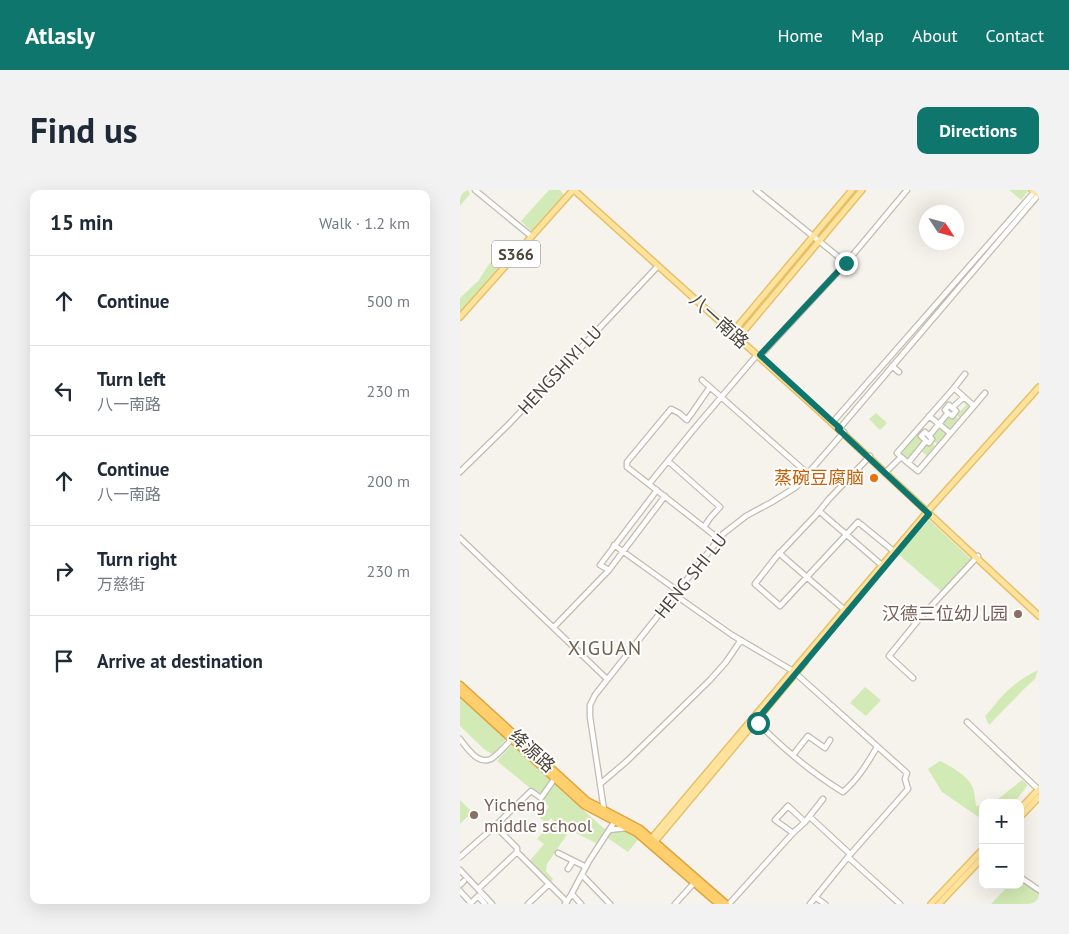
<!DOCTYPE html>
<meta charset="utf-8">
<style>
body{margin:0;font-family:"PT Sans","Noto Sans SC",sans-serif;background:#f2f2f3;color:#1f2937}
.controls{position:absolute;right:15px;bottom:15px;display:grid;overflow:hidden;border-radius:10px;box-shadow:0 5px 20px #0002}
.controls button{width:45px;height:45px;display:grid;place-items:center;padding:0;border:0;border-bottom:1px solid #e0e1e3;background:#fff;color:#1f2937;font:25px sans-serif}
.compass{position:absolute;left:459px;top:15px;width:45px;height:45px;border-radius:50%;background:#fff;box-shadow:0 5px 20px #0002;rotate:126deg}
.stop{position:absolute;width:15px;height:15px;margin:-11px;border:4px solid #0f766e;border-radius:50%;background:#fff}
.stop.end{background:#0f766e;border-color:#fff;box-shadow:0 1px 5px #0008}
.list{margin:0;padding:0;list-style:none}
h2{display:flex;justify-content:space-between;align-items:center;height:65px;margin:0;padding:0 20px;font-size:21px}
h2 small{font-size:16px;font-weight:400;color:#747a83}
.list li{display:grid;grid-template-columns:32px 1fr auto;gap:15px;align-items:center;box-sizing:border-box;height:90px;padding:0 20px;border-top:1px solid #e0e1e3}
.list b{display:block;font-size:19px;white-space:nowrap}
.list p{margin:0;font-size:16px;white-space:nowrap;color:#747a83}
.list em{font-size:16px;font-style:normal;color:#747a83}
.icon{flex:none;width:28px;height:28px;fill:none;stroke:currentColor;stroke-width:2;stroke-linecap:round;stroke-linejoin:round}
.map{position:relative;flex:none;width:579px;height:714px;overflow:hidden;border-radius:10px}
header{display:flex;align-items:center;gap:30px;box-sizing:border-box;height:70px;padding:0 25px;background:#0f766e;color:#fff}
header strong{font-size:24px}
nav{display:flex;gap:28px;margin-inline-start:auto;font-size:18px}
.intro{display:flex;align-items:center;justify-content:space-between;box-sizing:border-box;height:120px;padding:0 30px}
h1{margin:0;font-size:35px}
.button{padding:12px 22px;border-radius:10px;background:#0f766e;color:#fff;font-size:18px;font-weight:700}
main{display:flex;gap:30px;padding:0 30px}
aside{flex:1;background:#fff;border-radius:10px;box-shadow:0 5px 20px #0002}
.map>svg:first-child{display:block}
.green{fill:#d2eab5}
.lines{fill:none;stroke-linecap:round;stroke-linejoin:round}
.minor-casing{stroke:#c2bbae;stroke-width:7}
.major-casing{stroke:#e6c16a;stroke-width:8}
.highway-casing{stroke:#e0a43c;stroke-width:9}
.minor{stroke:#fff;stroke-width:4.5}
.major{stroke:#ffe39c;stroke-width:5}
.highway{stroke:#ffcf6e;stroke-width:6}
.route{stroke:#0f766e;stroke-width:6}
.food-dot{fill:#e8710a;stroke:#fff;stroke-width:2}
.education-dot{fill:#8d6e63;stroke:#fff;stroke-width:2}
.labels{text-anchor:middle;stroke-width:4;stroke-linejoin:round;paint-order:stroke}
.shield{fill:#fff;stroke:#817c74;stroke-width:1}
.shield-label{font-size:16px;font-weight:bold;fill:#4b4439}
.street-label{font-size:18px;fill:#4b4439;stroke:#fff}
.food-label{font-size:18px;fill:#c56008;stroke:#fff;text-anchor:end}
.education-label{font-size:18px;fill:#785e54;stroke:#fff;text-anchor:end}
.quarter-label{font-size:20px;letter-spacing:1px;fill:#6e6250;stroke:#fff}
</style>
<header>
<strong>Atlasly</strong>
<nav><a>Home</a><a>Map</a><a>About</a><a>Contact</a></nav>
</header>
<div class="intro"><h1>Find us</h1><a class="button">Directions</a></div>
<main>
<aside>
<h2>15 min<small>Walk · 1.2 km</small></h2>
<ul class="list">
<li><svg class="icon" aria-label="ahead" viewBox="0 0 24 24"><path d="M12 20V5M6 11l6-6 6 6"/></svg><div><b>Continue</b></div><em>500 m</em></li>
<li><svg class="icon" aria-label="left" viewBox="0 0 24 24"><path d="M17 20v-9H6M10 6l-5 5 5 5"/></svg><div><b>Turn left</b><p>八一南路</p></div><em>230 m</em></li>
<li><svg class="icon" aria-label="ahead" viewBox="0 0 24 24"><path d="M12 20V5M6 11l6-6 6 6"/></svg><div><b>Continue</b><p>八一南路</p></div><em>200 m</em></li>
<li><svg class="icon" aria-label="right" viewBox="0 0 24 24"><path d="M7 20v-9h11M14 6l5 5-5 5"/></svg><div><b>Turn right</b><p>万慈街</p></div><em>230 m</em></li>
<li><svg class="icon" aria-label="arrive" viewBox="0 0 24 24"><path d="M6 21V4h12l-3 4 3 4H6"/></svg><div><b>Arrive at destination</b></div></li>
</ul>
</aside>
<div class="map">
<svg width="579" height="714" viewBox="0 0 579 714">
<rect width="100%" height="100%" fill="#f6f3ec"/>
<path class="green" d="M0,0H8L10,4L0,16Z
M89,0H100L105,6L72,42L61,31Z
M549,0H567L568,1L561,10Z
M66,49L0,123V108L19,90L29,74L38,68L50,53Z
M504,209L511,216L503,224L504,226L501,229L495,224V217L501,221L506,215L502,211Z
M416,223L427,233L420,240L409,229Z
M488,224L494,225L500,230L490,242L484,237V233L483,230Z
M482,238L489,243L478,255L472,250L470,246L475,239L478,240Z
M458,241L462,244L465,251L449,270L440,262Z
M467,252H471L477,257L468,267L460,260Z
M469,330L511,369L481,401L438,364Z
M578,480L575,489L564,499L529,535L525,526C532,519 538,510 545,503C555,493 566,486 578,480Z
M405,497L421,510L406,526L390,513Z
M0,504L46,547V549L33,565L24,559L0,536Z
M52,555L91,589L89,595L80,606L37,571Z
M480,571C489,575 508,586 512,596C515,602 515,610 516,616L523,615V630L482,602L468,579Z
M562,590L566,593L567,596L554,613H533Z
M94,593L121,616V618L148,642L155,631L181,646L168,662L146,647L140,655L110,640L87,674L86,681L93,689L89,694L68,673L84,654L77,649L93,630L91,628L86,633L80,628L89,617L83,609Z
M0,610L12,622L0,634Z
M560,687L579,700V714H531L549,695H560Z"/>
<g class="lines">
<defs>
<path id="minor" d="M15,0L71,46
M296,0L386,73
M299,167L386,73L447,0
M432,176L439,182
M242,190L347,283
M250,197L227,230L219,223L211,219L167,272V277L259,349
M494,198L505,184
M514,216L525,203
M492,218L504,207
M469,226L490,243
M372,233L576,0
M379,239L579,4
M466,251L461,246L465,242L469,246
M410,266L369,309L355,326L316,367L295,394L320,416L398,332L436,363
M208,271L260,317L250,328L244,337
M448,273L466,251L469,253L472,249L469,246L488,223L492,226L496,221L489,215L485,220L488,223
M0,282L48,235L198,76
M425,283L441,267L458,281L514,216L494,198L437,263L442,268
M189,294L234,239L297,165
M359,321L424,377
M0,348L147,489
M154,355L218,401
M319,363L387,422
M149,380L205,306
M215,405L272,445L333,481L447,583L445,589L448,599L388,667L350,714
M460,428L518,366
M94,437L149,380L140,375L197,300
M453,488L429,466L460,428
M293,528C319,555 352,583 383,602C398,589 407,574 417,557
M507,532L578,599
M0,549C7,558 18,575 31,569C38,565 47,554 52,549
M333,565L348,546L365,558L370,550
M140,594L167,571L250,490L266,472L281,450
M144,620L130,527V515L135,505L263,344L286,326L312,312L336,297L384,242
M350,627L390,664
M149,640L166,638
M333,643L345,632
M57,662L107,712
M98,663L126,677
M0,667L35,636
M388,667L440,714
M108,679L113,671
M0,680L18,699
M122,685L150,714
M560,687L579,700
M0,695L4,691
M0,701L11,713
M112,704L121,714
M355,707L365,714
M10,714L18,706L25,714
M32,714L18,699L57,662V658L35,636L71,601L81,608L95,588
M68,714L89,694
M105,714L111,705L129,671L155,631
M215,714L234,693
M269,714L333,643L315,630L328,616L345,632L363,609"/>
<path id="major" d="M114,0L359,221L579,426
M572,0L579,5
M0,127L113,0
M272,143L392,0
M278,148L402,0
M560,619L579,599
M560,627L579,607
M190,650L467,322L579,197
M193,654L345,472
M471,714L523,659
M479,714L523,667"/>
<path id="highway" d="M0,495L127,611L180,639L266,714
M0,502L124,615L177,643L259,714"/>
</defs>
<use href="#minor" class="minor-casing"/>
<use href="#major" class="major-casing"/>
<use href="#highway" class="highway-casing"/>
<use href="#minor" class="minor"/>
<use href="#major" class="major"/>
<use href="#highway" class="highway"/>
</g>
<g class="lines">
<path class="route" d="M298,533L296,531L469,324L378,239L380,238L373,232L300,165L386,73"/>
</g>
<circle class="food-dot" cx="414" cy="288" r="5"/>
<g class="education-dot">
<circle cx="558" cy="424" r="5"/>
<circle cx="14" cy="625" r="5"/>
</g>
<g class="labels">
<rect class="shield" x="32" y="50.5" width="48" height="27" rx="4"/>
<g class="shield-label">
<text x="56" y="70">S366</text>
</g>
<g class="street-label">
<text transform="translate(259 131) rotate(42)" y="6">八一南路</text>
<text transform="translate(100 180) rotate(-47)" y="6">HENGSHIYI LU</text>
<text transform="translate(231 386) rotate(-51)" y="6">HENG SHI LU</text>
<text transform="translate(72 561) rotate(42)" y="6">绛源路</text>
</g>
<g class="food-label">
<text x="404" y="294">蒸碗豆腐脑</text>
</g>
<g class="education-label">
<text x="548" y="430">汉德三位幼儿园</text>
<text x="24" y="621" text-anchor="start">Yicheng<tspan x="24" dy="21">middle school</tspan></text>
</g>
<g class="quarter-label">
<text x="145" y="465">XIGUAN</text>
</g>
</g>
</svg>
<div class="controls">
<button>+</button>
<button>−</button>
</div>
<svg class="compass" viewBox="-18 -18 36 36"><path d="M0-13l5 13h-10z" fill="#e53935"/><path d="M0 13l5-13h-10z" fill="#747a83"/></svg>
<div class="stop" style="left:298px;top:533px"></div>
<div class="stop end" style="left:386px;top:73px"></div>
</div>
</main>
